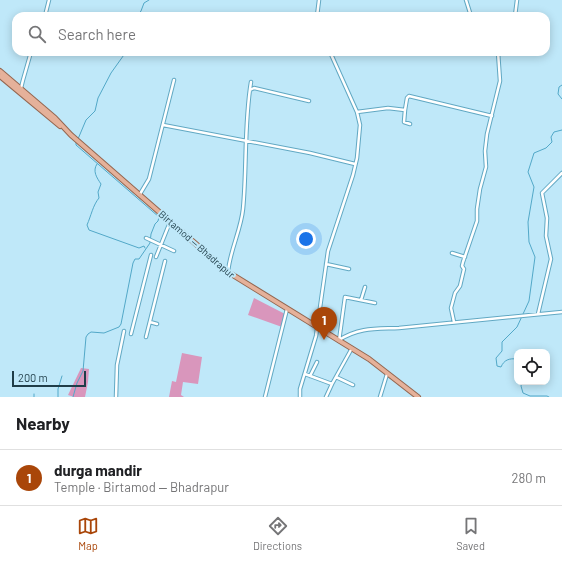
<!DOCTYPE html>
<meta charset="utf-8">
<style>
body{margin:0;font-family:Barlow,sans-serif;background:#f2f2f2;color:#202124}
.controls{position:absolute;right:12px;bottom:12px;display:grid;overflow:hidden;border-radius:8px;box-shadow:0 2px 10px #0003}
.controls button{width:36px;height:36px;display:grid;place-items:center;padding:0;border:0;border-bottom:1px solid #e0e0e0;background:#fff;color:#202124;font:20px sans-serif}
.scale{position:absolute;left:12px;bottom:10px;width:74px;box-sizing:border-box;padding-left:4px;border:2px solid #1f3d48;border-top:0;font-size:11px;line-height:14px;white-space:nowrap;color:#1f3d48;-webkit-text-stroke:3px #bfe8f9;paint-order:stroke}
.you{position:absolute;left:306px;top:239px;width:14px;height:14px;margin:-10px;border:3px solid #fff;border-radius:50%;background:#1a73e8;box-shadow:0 0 0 6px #1a73e833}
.badge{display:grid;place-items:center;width:26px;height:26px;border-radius:50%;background:#a94609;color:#fff;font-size:13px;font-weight:700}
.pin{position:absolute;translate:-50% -33px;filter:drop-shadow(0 1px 2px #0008)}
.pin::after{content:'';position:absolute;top:21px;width:14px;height:12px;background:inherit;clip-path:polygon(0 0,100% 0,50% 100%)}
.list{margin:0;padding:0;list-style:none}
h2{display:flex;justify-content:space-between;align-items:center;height:52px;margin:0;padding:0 16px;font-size:17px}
h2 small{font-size:13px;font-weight:400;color:#757577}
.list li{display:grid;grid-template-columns:26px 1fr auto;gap:12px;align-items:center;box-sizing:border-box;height:56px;padding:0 16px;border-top:1px solid #e0e0e0}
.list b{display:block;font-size:15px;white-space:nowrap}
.list p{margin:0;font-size:13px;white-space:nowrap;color:#757577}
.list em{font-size:13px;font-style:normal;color:#757577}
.icon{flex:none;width:22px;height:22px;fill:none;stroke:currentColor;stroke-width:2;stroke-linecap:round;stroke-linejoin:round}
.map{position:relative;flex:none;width:562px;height:397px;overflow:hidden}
.search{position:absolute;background:#fff;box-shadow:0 2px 10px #0003;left:12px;right:12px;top:12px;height:44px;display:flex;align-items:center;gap:10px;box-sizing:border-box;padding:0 14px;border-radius:12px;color:#757577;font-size:15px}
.sheet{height:108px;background:#fff}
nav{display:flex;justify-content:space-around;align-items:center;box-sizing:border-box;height:56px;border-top:1px solid #e0e0e0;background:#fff;font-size:11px;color:#757577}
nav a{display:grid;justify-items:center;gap:2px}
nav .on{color:#a94609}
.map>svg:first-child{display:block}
.green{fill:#d996bc}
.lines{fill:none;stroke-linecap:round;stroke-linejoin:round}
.stream{stroke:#52a8c8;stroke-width:1}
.street-casing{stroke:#61a8c3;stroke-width:4.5}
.primary-casing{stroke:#946751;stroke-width:6}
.street{stroke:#fff;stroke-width:2.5}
.primary{stroke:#e5b19a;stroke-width:4}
.labels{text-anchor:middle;stroke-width:4;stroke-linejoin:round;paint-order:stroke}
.street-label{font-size:10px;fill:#1f3d48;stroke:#bfe8f9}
</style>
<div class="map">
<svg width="562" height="397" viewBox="0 0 562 397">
<rect width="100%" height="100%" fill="#bfe8f9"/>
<path class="green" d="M254,298L285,314L282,327L248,315Z
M182,353L202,357L198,384L183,382L181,395L184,397H169L172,381L176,382Z
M81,368L89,369L88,382L85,397H74L68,395Z"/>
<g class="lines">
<path class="stream" d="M137,16L141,11L144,3L149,0
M562,85L559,87L558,94L562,99
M78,139L86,120L95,111L98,98L111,73L126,52
M97,164C92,171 97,178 101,184L98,192L99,198C93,205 91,216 87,225L89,230L139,248L144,246L145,248
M517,359C509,358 504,360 501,367L497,366L496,358L502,351V342L517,327L529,301L535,257L529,242L528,222L534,187L528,172L534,153L546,148L552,142L551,137L554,132L562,130
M522,382L521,386L523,393L530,396H547L549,397
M34,394V397
M58,397V389L62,376
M73,397L77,383L83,371L86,337L88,334L91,332L104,333L119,327L121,324L133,263L135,259H139L150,243L151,234L155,224L158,221L159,217L76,145V141"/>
<defs>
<path id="street" d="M466,0L471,16
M45,16L49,0
M317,16L319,0
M515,16L517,0
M21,88L23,80L31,52
M250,90L254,88L309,101
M405,110L404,122L410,124
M357,112L388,108L405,110L407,98L409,96L492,116
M163,125L310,153L355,164
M140,194L149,179L174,80
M146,238L174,251
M452,253L465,257
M156,257L170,222
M326,264L349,269
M228,272C230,250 241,230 243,209C247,167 244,124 251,82
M361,300L365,287
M538,314L551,259L546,236L547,218L542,193L562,173
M150,322L157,324
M454,322L451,308L455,293L460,286L464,269L462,266L463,262L477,221V209L480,189L486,167L485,151L487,134L500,81L498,52
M131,334L151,255
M146,337L165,261
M339,340C360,327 376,329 399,328L562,312
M339,341L345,297L375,303
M305,374L332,384L352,348
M310,376L317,362
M336,377L353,385
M116,397L117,365L124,331
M265,397L287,309
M300,397V389L316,336L328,251L353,175L357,158L360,125L357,112L330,52
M326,397L332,384
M380,397L387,374"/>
<path id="primary" d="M0,71L55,118L71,135L228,272L369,359L418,397
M0,76L60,126"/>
</defs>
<use href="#street" class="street-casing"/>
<use href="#primary" class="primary-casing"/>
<use href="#street" class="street"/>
<use href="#primary" class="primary"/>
</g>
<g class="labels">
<g class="street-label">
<text transform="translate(197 244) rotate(41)" y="4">Birtamod — Bhadrapur</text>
</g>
</g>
</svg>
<div class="controls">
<button><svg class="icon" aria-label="locate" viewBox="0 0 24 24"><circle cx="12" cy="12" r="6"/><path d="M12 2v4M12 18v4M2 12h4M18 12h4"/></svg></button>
</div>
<div class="scale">200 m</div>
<div class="you"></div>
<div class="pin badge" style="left:324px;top:340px">1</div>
<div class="search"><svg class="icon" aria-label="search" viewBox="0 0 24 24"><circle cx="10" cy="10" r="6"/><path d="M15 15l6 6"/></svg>Search here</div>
</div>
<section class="sheet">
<h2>Nearby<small></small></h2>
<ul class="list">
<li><span class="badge">1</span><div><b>durga mandir</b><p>Temple · Birtamod — Bhadrapur</p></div><em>280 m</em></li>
</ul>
</section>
<nav>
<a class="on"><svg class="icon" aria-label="map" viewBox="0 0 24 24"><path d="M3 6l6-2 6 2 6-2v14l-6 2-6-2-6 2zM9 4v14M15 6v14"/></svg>Map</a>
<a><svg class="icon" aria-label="directions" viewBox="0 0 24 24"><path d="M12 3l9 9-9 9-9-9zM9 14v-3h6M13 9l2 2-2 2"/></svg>Directions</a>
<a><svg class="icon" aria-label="saved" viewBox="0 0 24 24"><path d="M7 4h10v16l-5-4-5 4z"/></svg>Saved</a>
</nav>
